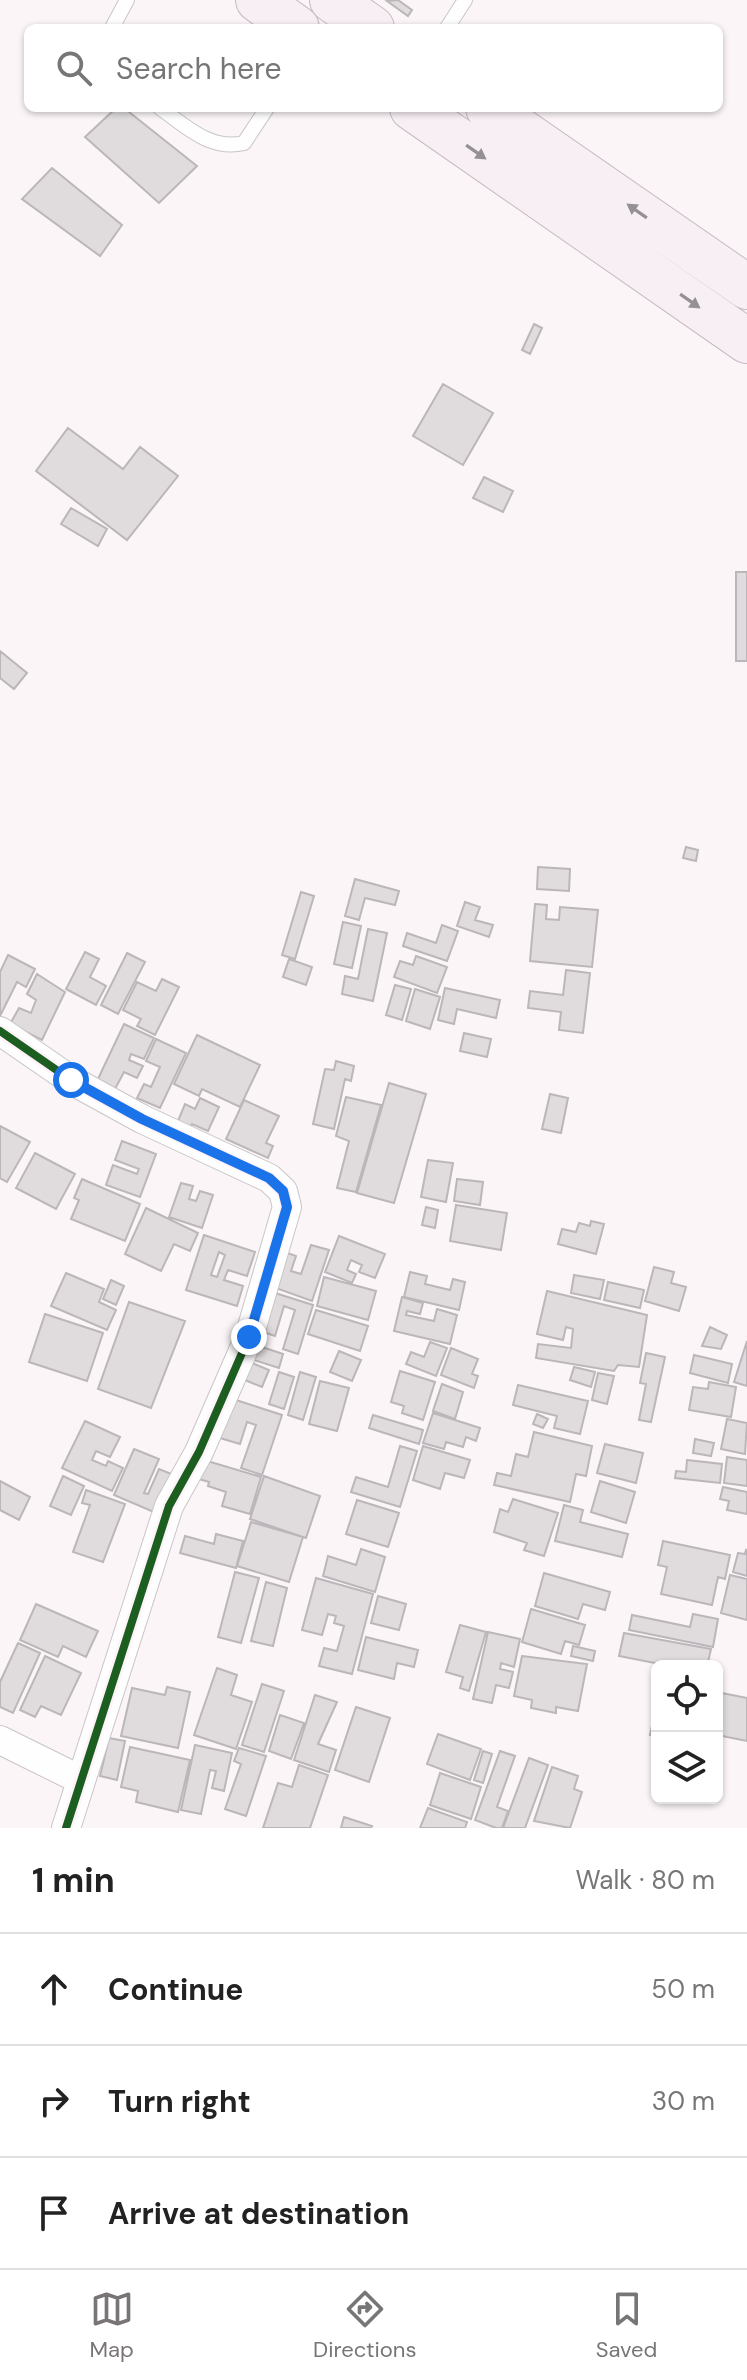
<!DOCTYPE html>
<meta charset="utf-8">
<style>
body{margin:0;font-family:"DM Sans",sans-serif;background:#f2f2f2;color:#222}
.controls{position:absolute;right:24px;bottom:24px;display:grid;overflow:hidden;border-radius:12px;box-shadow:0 2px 6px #0004}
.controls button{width:72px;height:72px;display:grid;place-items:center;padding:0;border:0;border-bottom:2px solid #e0e0e0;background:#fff;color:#222;font:40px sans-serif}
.stop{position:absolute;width:24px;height:24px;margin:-18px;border:6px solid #1a73e8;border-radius:50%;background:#fff}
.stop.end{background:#1a73e8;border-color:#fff;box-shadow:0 2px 8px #0008}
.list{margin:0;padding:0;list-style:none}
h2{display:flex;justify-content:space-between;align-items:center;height:104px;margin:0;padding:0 32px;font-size:34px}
h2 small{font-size:26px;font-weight:400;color:#767676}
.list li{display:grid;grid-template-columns:52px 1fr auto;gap:24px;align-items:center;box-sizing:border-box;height:112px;padding:0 32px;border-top:2px solid #e0e0e0}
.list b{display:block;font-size:30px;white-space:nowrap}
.list em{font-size:26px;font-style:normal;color:#767676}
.icon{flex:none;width:44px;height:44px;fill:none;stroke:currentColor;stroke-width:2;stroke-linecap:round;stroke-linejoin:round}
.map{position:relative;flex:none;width:747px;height:1828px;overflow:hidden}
.search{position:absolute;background:#fff;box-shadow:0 2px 6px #0004;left:24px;right:24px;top:24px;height:88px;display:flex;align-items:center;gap:20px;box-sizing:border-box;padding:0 28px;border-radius:12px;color:#767676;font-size:30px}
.sheet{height:440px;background:#fff}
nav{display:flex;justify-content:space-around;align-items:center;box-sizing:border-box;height:112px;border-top:2px solid #e0e0e0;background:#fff;font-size:22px;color:#767676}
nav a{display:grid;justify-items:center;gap:4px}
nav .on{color:#797577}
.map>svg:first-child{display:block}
.building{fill:#e0dcde;stroke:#bbb6b9;stroke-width:2;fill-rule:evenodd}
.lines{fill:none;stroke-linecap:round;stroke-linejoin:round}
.lane-casing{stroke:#cac5c8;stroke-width:16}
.street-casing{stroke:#cac5c8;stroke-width:30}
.primary-casing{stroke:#c9bac3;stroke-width:46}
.lane{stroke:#fefefe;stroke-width:14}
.street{stroke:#fefefe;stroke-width:28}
.primary{stroke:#f7eff4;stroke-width:44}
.cycleway-casing{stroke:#fdf3f9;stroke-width:13}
.cycleway{stroke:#1b5e20;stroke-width:8}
.oneway{fill:#959093}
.route{stroke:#1a73e8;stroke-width:10}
</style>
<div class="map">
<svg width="747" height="1828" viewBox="0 0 747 1828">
<rect width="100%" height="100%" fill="#fbf5f8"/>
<path class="building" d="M398,0L412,10L408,16L387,1Z
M116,108H124L197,166L159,203L85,137Z
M52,168L122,225L100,256L22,199Z
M534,324L542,328L530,354L522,350Z
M443,384L493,413L463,465L413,436Z
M68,428L123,469L140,447L178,476L127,540L36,471Z
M484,477L513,491L503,512L473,498Z
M71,508L107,529L98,546L61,524Z
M736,572H747V661H736Z
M0,651L27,673L14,689L0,678Z
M686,847L698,850L696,861L683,858Z
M538,867L570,869L569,891L537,889Z
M355,879L399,891L395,905L365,898L359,920L345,916Z
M301,892L314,896L295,959L282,955Z
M465,902L480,907L475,920L493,925L489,937L457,926Z
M535,904L547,905L546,919L559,920L560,907L598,910L592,967L530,961Z
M343,922L361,926L352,968L334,964Z
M442,925L458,931L447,961L403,946L407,933L436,943Z
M368,929L387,933L373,1001L342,994L345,976L358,979Z
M85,952L99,959L90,977L106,986L96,1005L66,989Z
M127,953L145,962L118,1014L101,1005Z
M8,955L35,969L26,987L17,982L0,1016V972Z
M416,956L447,967L437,993L394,977L400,961L413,965Z
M289,959L312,967L306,985L283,977Z
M566,970L590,973L583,1033L559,1030L561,1012L528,1008L530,991L563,995Z
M37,974L65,992L42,1040L10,1024L19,1008L31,1013L36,1000L27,994Z
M162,979L179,987L155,1035L137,1026L141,1019L123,1010L137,982L156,991Z
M395,985L411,989L402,1020L386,1015Z
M445,988L500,1000L496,1018L457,1009L454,1024L438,1020Z
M415,989L440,997L430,1029L406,1021Z
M124,1024L154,1038L144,1059L131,1054L129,1060L143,1066L137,1078L124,1072L115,1089L97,1081Z
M464,1033L491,1039L487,1057L460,1051Z
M197,1035L260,1065L240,1107L202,1089L199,1096L174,1084Z
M156,1039L186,1053L160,1108L137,1098L144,1084L151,1087L160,1067L146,1061Z
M336,1061L354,1066L351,1081L345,1079L334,1129L313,1124L325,1069L334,1070Z
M389,1083L426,1094L394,1203L357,1193Z
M550,1094L568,1098L561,1133L542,1129Z
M346,1097L381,1105L356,1192L337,1188L349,1141L336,1136Z
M200,1098L219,1107L208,1131L192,1124L187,1134L175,1128L185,1104L195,1109Z
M244,1100L279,1116L266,1143L273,1146L268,1158L226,1139Z
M0,1126L30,1142L7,1182L0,1178Z
M122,1141L156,1154L140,1197L106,1185L113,1165L137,1174L139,1169L115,1160Z
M35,1153L75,1174L56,1209L16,1188Z
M428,1160L453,1163L446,1202L421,1197Z
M82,1179L140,1204L125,1241L71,1219L79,1200L74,1198Z
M457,1179L483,1182L480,1205L454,1201Z
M181,1183L193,1186L189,1199L196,1201L200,1191L213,1195L202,1228L169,1217Z
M456,1205L507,1213L501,1250L450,1241Z
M426,1207L438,1210L435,1228L422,1225Z
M146,1208L198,1233L190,1251L174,1244L161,1271L125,1254Z
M591,1221L604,1224L596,1254L558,1244L562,1229L576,1232L579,1223L590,1226Z
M204,1235L255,1252L247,1276L228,1270L224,1280L243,1286L237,1306L186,1290ZM219,1252L225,1255L217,1277L211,1275Z
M339,1236L385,1254L375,1278L359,1272L362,1265L351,1260L347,1270L356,1274L352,1283L325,1272Z
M311,1245L329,1250L312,1301L273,1287L285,1252L296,1256L291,1271L301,1274Z
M654,1267L674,1272L671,1283L686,1287L679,1311L645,1301Z
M410,1272L427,1276L425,1284L450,1290L453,1279L465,1282L459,1310L404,1297Z
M66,1273L104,1289L99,1302L116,1310L107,1330L51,1306Z
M574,1275L604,1280L600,1299L571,1293Z
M324,1277L376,1291L368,1320L317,1306Z
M111,1280L124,1286L116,1305L103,1299Z
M608,1282L644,1290L640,1308L604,1300Z
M547,1291L647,1315L639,1367L618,1365L614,1371L536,1358L538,1344L571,1348L573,1329L566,1327L563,1340L537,1334Z
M272,1292L313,1305L298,1354L283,1349L295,1310L284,1306L275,1336L260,1331Z
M402,1297L423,1303L420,1314L407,1311L406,1315L434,1321L437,1309L457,1315L450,1344L394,1331Z
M129,1302L185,1321L151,1408L98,1389Z
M316,1310L368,1326L360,1351L308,1334Z
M45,1314L103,1333L87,1381L29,1362Z
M710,1327L727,1335L721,1349L702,1346Z
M747,1341V1386L734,1382Z
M430,1342L447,1348L436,1376L406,1364L411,1352L424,1357Z
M256,1345L283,1354L279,1368L251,1359Z
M451,1348L478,1359L472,1374L478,1376L474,1388L441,1375Z
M339,1351L361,1360L352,1381L330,1372Z
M646,1353L665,1357L651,1422L639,1420L646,1384L640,1383Z
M694,1355L732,1364L728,1383L690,1373Z
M247,1361L269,1370L262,1387L240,1378Z
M574,1367L595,1372L591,1387L570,1380Z
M400,1371L435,1382L423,1420L402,1413L404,1406L391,1402Z
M279,1372L294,1377L284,1409L269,1404Z
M300,1372L316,1377L303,1420L288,1415Z
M598,1373L614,1376L607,1404L592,1400Z
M320,1381L349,1388L337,1431L309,1424Z
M709,1382L736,1387L731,1417L689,1410L693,1387L708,1389Z
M442,1384L463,1392L455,1419L433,1411Z
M518,1385L588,1401L580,1434L554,1428L557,1416L513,1405Z
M233,1399L282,1415L262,1475L241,1468L256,1425L247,1422L240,1444L220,1438Z
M433,1413L480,1428L476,1441L466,1437L463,1447L446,1442L444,1449L423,1443Z
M537,1414L548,1419L543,1428L533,1424Z
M373,1415L423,1430L419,1444L369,1428Z
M727,1419L747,1423L745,1454L721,1449Z
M85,1421L120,1437L110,1457L96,1451L92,1460L106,1466L108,1461L123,1468L112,1491L62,1468Z
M534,1432L592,1446L586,1476L576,1474L570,1502L494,1485L497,1473L511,1476L516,1454L528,1457Z
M695,1439L714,1443L711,1456L693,1453Z
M605,1444L643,1453L636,1483L597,1473Z
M400,1446L417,1451L400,1507L351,1492L356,1477L388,1487Z
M423,1446L470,1460L464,1478L445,1473L440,1489L413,1480Z
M134,1449L159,1459L144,1493L148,1494L159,1469L179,1477L163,1516L114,1495Z
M727,1457L747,1460V1486L724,1483Z
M204,1460L261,1477L250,1514L222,1506L226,1492L208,1486L209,1482L199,1479Z
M687,1460L722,1464L720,1483L675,1478L676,1471L686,1472Z
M63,1476L84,1486L71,1515L50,1506Z
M264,1476L320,1496L306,1538L250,1519Z
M0,1481L30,1497L19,1520L0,1510Z
M600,1481L635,1492L626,1523L591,1512Z
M723,1487L747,1492V1514L727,1510L729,1501L720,1499Z
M86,1490L125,1504L103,1562L73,1552L90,1505L82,1503Z
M513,1499L558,1513L544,1556L524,1550L527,1543L494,1532L500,1509L508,1512Z
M357,1500L399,1513L388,1547L346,1534Z
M564,1505L583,1510L580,1522L628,1534L622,1557L555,1541Z
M251,1522L303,1537L289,1582L237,1566Z
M216,1534L243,1541L236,1568L180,1553L185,1536L214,1544Z
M663,1541L730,1555L725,1579L718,1577L712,1605L661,1594L667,1567L658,1565Z
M361,1549L385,1557L375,1592L323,1576L328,1556L356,1565Z
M746,1550L747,1551V1576L733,1572L738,1553L745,1554Z
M235,1572L259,1578L241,1643L218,1637Z
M544,1573L610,1592L605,1610L583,1604L578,1619L535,1606Z
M730,1575L747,1579V1620L721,1613Z
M316,1578L373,1594L352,1674L319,1666L324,1648L337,1651L344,1626L334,1623L336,1616L328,1614L322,1635L302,1630Z
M266,1582L287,1588L273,1646L251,1641Z
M378,1596L406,1604L399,1630L371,1623Z
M36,1604L98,1631L86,1657L63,1646L58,1657L20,1640Z
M531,1609L585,1625L579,1645L565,1641L561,1654L522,1642Z
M693,1614L718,1619L713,1647L629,1630L632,1615L690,1627Z
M460,1625L486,1632L469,1691L460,1688L463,1677L446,1672Z
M488,1632L520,1639L514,1667L501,1663L500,1669L513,1672L509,1688L496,1685L492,1703L473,1699Z
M624,1633L711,1649L707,1666H670L619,1656Z
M366,1637L418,1650L414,1667L397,1663L394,1679L358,1670Z
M18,1643L40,1653L13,1713L0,1707V1682Z
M573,1646L595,1651L593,1661L571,1656Z
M45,1656L81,1673L61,1715L41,1706L35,1717L20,1710Z
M522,1656L587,1664L578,1711L556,1707V1713L531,1708L532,1700L514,1696Z
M217,1668L237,1675L231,1695L252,1702L236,1749L194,1735Z
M262,1684L284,1691L264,1752L242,1745Z
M167,1687L190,1692L178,1748L121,1736L132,1688L165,1695Z
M717,1692L747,1698V1741L717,1735Z
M315,1695L337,1702L318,1744L336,1750L329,1772L294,1760Z
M657,1704V1736L650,1735Z
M356,1707L390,1718L369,1782L335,1770Z
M280,1715L304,1723L291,1759L269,1751Z
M438,1734L481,1749L470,1780L427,1764Z
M109,1738L125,1741L117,1780L100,1776Z
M195,1745L232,1753L224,1791L212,1788L216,1771L210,1770L201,1814L181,1810Z
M130,1747L190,1760L178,1812L136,1802L138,1791L121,1787Z
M239,1748L266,1756L246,1816L225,1809L241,1764L234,1761Z
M483,1751L492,1754L483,1783L474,1780Z
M500,1751L515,1756L497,1807L508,1811L502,1828H496L475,1820Z
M529,1758L548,1765L525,1828H503Z
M299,1765L328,1775L310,1828H263L278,1783L292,1787Z
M552,1767L578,1776L574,1789L582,1792L570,1828L534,1821Z
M440,1773L481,1787L471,1819L430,1805Z
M428,1808L467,1822L465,1828H420Z
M344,1817L372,1826L371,1828H341Z"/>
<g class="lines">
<defs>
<path id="lane" d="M112,28L127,0
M447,28L465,0
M160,108C186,126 210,151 244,143L267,108"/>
<path id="street" d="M0,1031L71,1080L142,1119L269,1178L283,1191L287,1207L249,1337L199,1452L169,1506L66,1828
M0,1740L79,1779"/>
<path id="primary" d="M258,0L297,28
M332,0L372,28
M412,108L747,341
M488,108L747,287"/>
</defs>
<use href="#lane" class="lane-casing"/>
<use href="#street" class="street-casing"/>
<use href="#primary" class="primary-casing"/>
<use href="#lane" class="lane"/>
<use href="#street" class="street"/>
<use href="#primary" class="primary"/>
<defs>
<path id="cycleway" d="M0,1031L71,1080L142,1119L269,1178L283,1191L287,1207L249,1337L199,1452L169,1506L66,1828"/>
</defs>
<use href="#cycleway" class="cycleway-casing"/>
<use href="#cycleway" class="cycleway"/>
</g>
<defs><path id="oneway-solid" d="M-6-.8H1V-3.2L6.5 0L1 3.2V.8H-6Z" transform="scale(2)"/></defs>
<g class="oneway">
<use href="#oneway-solid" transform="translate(476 152) rotate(35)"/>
<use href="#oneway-solid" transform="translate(637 211) rotate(-145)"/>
<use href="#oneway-solid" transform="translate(690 301) rotate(35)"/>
</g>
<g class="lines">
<path class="route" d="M71,1080L142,1119L269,1178L283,1191L287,1207L249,1337"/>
</g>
</svg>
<div class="controls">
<button><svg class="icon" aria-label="locate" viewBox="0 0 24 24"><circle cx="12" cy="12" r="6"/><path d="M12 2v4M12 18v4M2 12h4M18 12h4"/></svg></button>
<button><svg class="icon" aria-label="layers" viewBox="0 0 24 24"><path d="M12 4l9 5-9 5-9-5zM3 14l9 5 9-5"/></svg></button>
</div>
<div class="stop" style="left:71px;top:1080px"></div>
<div class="stop end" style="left:249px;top:1337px"></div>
<div class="search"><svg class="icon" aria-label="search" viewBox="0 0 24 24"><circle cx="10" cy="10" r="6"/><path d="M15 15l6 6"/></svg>Search here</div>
</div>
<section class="sheet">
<h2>1 min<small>Walk · 80 m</small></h2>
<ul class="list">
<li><svg class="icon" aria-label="ahead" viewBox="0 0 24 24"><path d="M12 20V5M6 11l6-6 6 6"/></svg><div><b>Continue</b></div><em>50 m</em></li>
<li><svg class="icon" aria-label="right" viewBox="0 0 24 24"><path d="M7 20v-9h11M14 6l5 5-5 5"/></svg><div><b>Turn right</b></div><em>30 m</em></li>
<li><svg class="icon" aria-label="arrive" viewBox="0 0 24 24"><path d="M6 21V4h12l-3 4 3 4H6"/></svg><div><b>Arrive at destination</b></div></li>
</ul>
</section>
<nav>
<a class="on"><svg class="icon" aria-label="map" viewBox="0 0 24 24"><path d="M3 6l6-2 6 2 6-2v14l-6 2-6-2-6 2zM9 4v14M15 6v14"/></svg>Map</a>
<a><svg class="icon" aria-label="directions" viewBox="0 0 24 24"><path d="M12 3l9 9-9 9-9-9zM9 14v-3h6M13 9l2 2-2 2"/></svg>Directions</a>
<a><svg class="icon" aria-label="saved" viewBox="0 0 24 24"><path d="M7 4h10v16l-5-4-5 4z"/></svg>Saved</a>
</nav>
